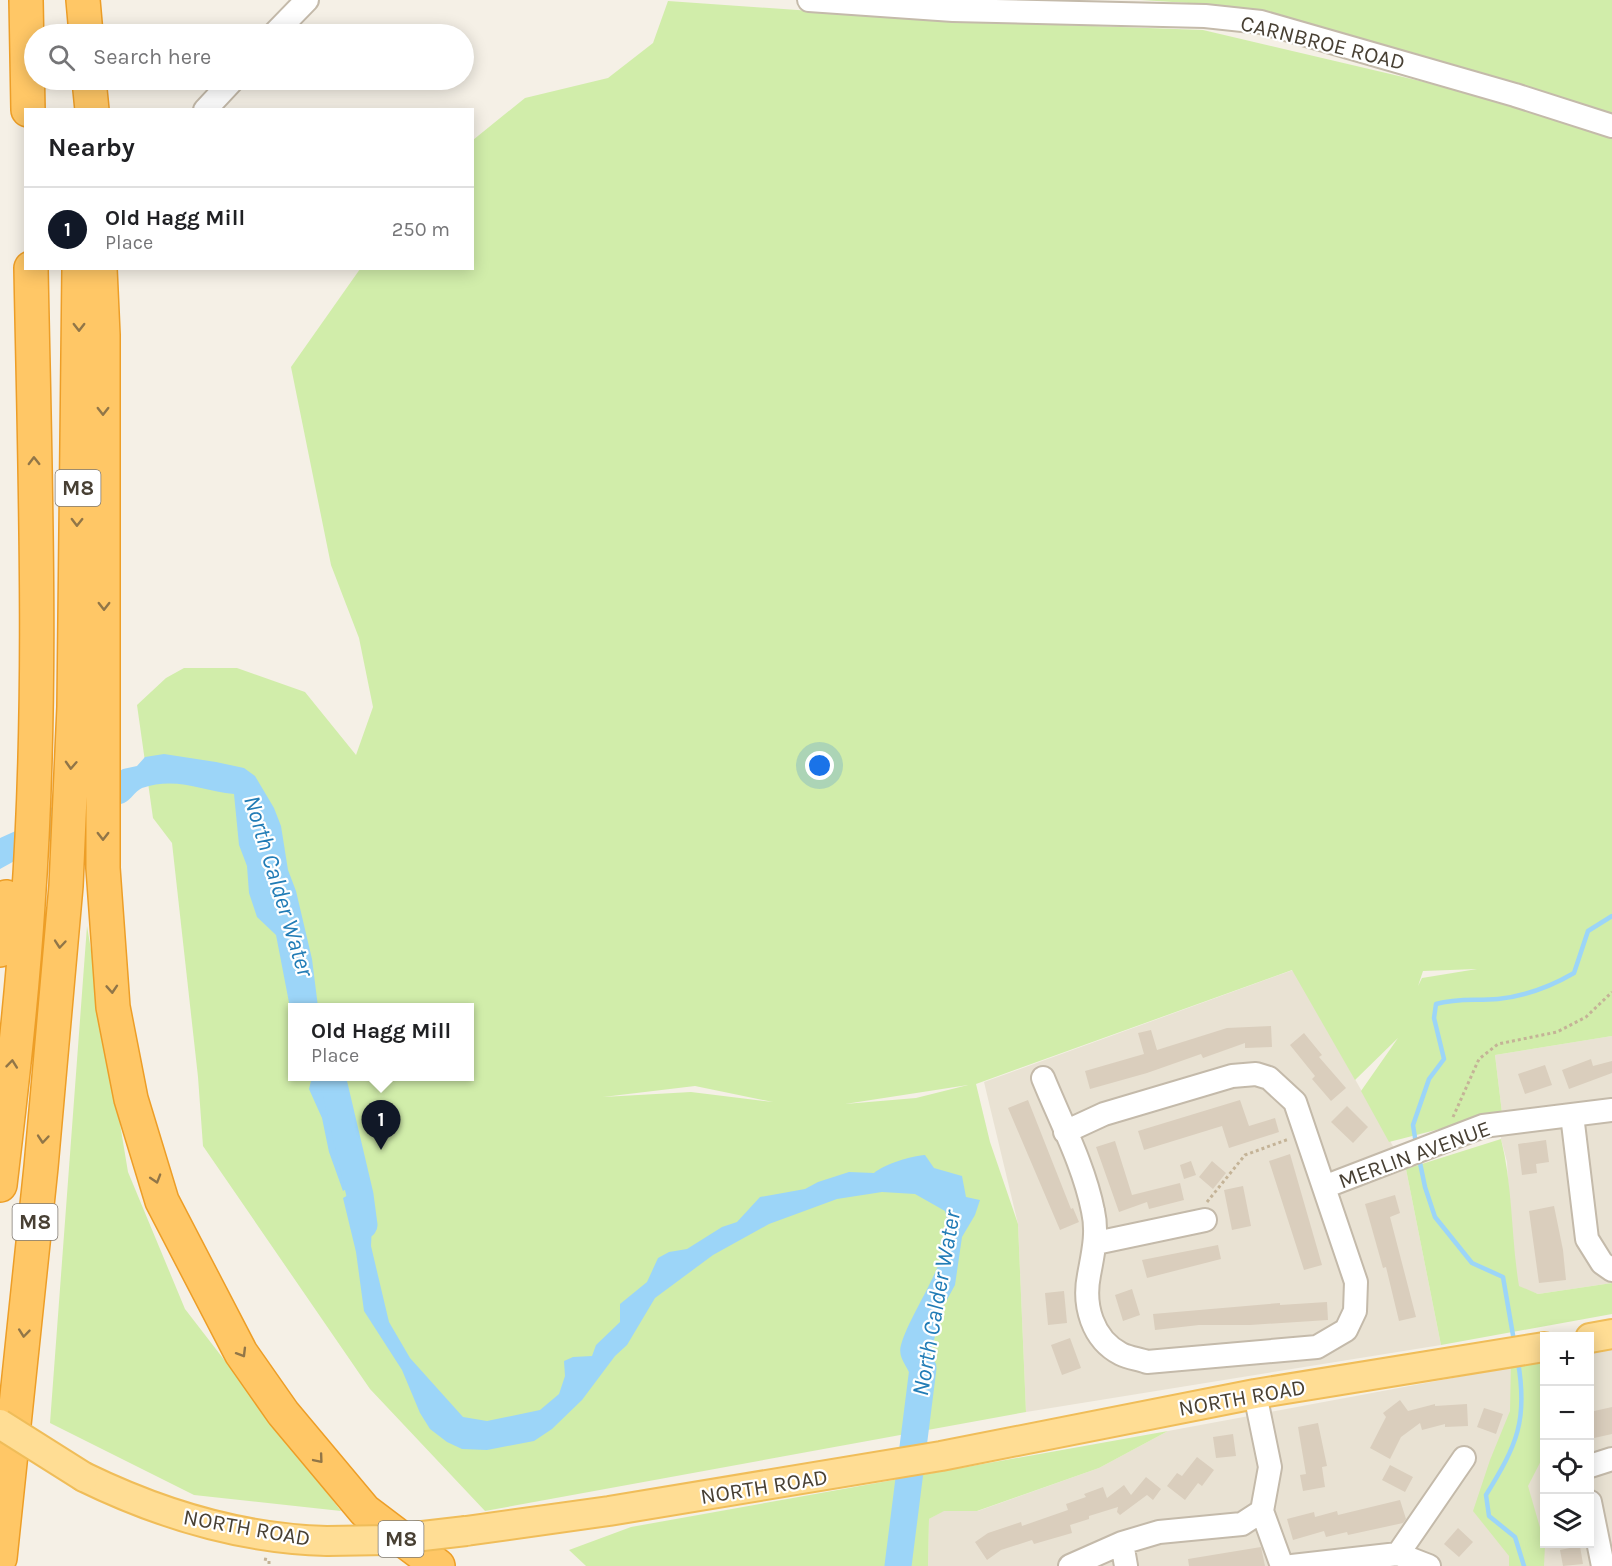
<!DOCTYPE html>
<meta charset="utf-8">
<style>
body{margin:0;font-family:Karla,sans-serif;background:#f2f2f2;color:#202124}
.controls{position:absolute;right:18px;bottom:18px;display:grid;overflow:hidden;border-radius:0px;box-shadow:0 3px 15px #0003}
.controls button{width:54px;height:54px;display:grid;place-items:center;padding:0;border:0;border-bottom:2px solid #e0e0e0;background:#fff;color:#202124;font:30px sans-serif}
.you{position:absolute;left:820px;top:766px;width:21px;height:21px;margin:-15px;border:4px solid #fff;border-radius:50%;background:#1a73e8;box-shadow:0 0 0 9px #1a73e833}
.badge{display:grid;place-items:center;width:39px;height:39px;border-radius:50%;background:#111827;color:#fff;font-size:20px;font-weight:700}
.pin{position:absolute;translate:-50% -50px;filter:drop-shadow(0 2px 3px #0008)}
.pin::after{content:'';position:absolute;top:32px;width:21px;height:18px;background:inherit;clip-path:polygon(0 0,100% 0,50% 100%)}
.popup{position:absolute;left:288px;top:1003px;width:186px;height:78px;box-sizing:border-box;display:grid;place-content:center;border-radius:0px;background:#fff;filter:drop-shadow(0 2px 4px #0005);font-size:20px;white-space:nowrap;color:#757577}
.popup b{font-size:22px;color:#202124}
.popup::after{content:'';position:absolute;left:50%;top:100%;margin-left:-12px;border:12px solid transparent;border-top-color:#fff}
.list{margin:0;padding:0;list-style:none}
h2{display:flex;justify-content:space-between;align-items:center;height:78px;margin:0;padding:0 24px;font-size:26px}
h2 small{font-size:20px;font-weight:400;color:#757577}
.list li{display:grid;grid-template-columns:39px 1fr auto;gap:18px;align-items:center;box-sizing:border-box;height:84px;padding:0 24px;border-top:2px solid #e0e0e0}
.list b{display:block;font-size:22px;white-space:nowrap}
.list p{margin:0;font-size:20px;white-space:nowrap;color:#757577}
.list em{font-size:20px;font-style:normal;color:#757577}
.icon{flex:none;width:33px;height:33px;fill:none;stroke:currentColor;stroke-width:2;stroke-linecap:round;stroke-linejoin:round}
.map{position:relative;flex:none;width:1612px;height:1566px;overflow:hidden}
.search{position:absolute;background:#fff;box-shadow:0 3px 15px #0003;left:24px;top:24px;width:450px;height:66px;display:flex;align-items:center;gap:15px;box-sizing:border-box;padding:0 21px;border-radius:33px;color:#757577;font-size:22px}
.panel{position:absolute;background:#fff;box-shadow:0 3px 15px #0003;left:24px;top:108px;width:450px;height:162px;border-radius:0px}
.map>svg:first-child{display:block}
.residential{fill:#e9e2d3}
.green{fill:#d1edaa;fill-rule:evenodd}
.water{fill:#9cd5f8}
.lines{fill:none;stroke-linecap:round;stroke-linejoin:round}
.stream{stroke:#9cd5f8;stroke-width:4.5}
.river{stroke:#9cd5f8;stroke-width:27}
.building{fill:#dacebd}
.minor-casing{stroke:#c4baaa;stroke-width:26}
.major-casing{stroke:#f0bd59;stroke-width:32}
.highway-casing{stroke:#ed9e27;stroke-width:36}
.path{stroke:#c4b397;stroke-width:3;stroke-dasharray:3 3;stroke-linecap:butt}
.minor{stroke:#fff;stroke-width:22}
.major{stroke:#ffdd94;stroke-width:28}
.highway{stroke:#ffc766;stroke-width:33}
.major-bridge-casing{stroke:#f0bd59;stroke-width:32;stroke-linecap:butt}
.major-bridge{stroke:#ffdd94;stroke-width:28}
.oneway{stroke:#917648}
.labels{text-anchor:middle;stroke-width:4.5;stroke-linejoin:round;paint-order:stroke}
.shield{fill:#fff;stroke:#7f7971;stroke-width:1.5}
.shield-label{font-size:21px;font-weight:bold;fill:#484034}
.street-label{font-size:22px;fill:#484034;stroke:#fff}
.water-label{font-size:24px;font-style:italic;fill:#217cb6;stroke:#fff}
</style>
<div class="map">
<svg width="1612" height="1566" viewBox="0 0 1612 1566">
<rect width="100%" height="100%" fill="#f5f0e6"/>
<path class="residential" d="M1293,970L1406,1169L1441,1345L1026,1412L1018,1224L984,1082Z
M1612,1036V1283L1538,1294L1518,1287L1511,1236L1507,1162L1501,1139L1502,1113L1495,1055Z
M1612,1349V1566H928L929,1519L943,1511H978L1099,1468L1168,1431L1544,1361V1544H1590V1353Z"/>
<path class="green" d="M1141,0H1612V113L1204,4Z
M668,1L954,21L1203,30L1467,92L1612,134V1036L1495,1055L1502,1113L1389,1142L1361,1091L1398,1038L1355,1080L1292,970L976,1084L990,1142L1018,1224L1026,1412L485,1511L370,1389L203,1146L198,1077L172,843L153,818L137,705L166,678L184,668H237L305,692L356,755L373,707L359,638L331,565L291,367L360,269L472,268L473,140L525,98L608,78L653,43ZM1477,969L1422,978L1418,986L1423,971ZM292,1008H470V1076H292ZM968,1085L916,1098L845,1104ZM695,1086L773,1102L691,1092L603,1097Z
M87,926L128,1172L185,1309L341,1511L194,1495L50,1423Z
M1501,1139C1513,1187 1511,1238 1519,1286L1538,1294L1612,1283V1314L1441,1345L1406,1169Z
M1544,1357V1455L1528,1486L1545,1545L1544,1566H1509V1556L1473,1511L1490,1460L1510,1411L1511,1362Z
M1168,1431L1099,1468L977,1511H944L929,1519L928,1566H586L569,1550L631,1527Z"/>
<path class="water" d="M164,754L216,762L244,768L255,776L274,808L281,826L288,870L296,891L312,959L318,1007L292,1008V1018L276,935L257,917L249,893L247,866L239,845L234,794C202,791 176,776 142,788C135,791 131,800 124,803C120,805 115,804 111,806C100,809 91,815 83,823L0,869V838L40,820L50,808L65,805L123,769L137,766L145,757Z
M312,1077H339L340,1092L367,1177L343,1191L329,1152L322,1118L309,1089Z
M925,1155L934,1168L962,1176L966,1197L980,1200L975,1215L962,1237L955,1285L943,1307L926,1369L931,1405L911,1403C912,1396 914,1386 912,1380C909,1367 897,1359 901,1345C912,1307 959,1250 945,1211L915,1194L882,1192L837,1199L769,1224L713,1255L655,1298L627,1345L615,1356L582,1400L552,1429L534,1441L487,1450L462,1449L447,1442L430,1429L420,1413L402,1370L364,1311L356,1252L343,1198L368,1184L367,1204L372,1224L371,1246L389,1322L410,1358L463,1417L487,1421L540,1410L559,1394L565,1376L564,1361L573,1357L592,1356L596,1345L620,1322V1304L647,1282L658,1258L669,1252L687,1249L722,1227L737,1222L760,1197L805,1189L818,1182L849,1172L874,1173C885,1164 911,1156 925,1155Z
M897,1526L909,1529L905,1566H886C886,1551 898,1541 897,1526Z"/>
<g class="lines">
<path class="stream" d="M1416,1144L1413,1125L1429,1079L1444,1059L1434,1018L1436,1004C1457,998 1476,1001 1498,999C1525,996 1550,987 1574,973L1588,931L1612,916
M1419,1158L1425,1187L1435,1217L1472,1263L1503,1277L1514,1341
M1518,1362C1528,1420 1517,1445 1486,1495L1489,1516L1515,1537L1524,1566"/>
<path class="river" d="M332,1076L360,1195L364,1225
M898,1566L923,1368"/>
</g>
<path class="building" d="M1271,1026L1272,1047L1245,1048V1043L1203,1058L1201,1054L1147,1073L1090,1089L1085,1071L1144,1054L1138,1033L1151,1030L1157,1050L1227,1028Z
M1304,1033L1322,1055L1319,1057L1346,1088L1331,1101L1312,1079L1315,1076L1290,1045Z
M1591,1059L1593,1066L1612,1061V1073L1569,1089L1562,1070Z
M1545,1065L1552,1085L1525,1094L1518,1074Z
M1028,1100L1071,1209L1073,1208L1079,1222L1060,1230L1008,1108Z
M1240,1100L1249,1126L1275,1118L1279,1132L1229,1148L1222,1126L1144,1150L1138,1131Z
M1347,1106L1368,1127L1353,1143L1331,1122Z
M1546,1140L1549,1162L1536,1164L1537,1173L1522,1175L1518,1144Z
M1115,1141L1132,1195L1180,1183L1184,1200L1149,1209L1147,1202L1119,1212L1096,1147Z
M1290,1154L1322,1265L1304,1270L1269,1161Z
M1191,1161L1196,1175L1184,1179L1180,1165Z
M1212,1161L1226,1173L1213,1189L1199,1177Z
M1243,1186L1251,1226L1232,1230L1224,1190Z
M1395,1195L1400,1213L1390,1217L1416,1317L1399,1321L1386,1267L1383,1268L1365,1204Z
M1554,1206L1563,1250L1566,1280L1539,1283L1529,1211Z
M1218,1245L1221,1259L1147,1278L1142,1260Z
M1132,1289L1140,1315L1123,1321L1115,1295Z
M1064,1291L1067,1323L1048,1325L1045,1293Z
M1327,1302L1328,1320L1250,1325H1199L1155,1330L1153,1314L1280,1303V1305Z
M1070,1338L1081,1368L1062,1375L1051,1345Z
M1400,1400L1408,1411L1435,1404V1406L1467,1404L1468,1426L1445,1427V1424L1422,1430L1420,1423L1401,1437L1390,1459L1370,1448L1386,1417L1383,1413Z
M1612,1407V1434L1594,1438L1590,1412Z
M1484,1408L1503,1414L1496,1434L1477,1427Z
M1318,1423L1327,1466L1322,1467L1325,1487L1303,1491L1300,1475L1306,1474L1298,1427Z
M1233,1434L1236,1456L1216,1458L1213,1437Z
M1197,1457L1214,1470L1202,1486L1198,1483L1185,1500L1167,1486L1177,1473L1182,1476Z
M1390,1465L1413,1477L1405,1492L1382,1480Z
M1146,1477L1161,1489L1153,1500L1147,1495L1120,1515L1117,1512L1118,1507L1089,1516V1519L1070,1525L1072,1533L1034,1544L1032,1540L1001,1550L987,1560L975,1542L988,1533L1021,1522L1022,1526L1068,1510L1066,1504L1086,1497L1084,1494L1103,1487L1107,1498L1124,1485L1131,1495Z
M1400,1500L1406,1519L1403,1523L1348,1535L1347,1532L1326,1537L1324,1531L1293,1540L1287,1519L1314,1512L1315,1517L1337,1511L1338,1515Z
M1458,1528L1473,1542L1459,1557L1444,1544Z
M1580,1546L1583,1564L1563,1566L1560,1550Z
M1261,1547L1265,1566H1189L1188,1559Z"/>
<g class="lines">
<defs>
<path id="minor" d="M809,0L953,10L1205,16L1261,22L1515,95L1612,126
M274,34L307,0
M205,110L233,80
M1043,1078C1060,1120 1084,1165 1093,1211C1098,1233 1093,1253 1089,1275C1083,1305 1092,1339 1121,1354C1129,1358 1139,1359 1147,1362L1317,1347L1346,1330L1355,1311L1356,1282L1295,1102L1269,1078L1256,1074L1232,1076L1104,1114L1065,1132
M1572,1115L1587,1239L1602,1263L1612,1270
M1324,1187L1483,1126L1612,1110
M1096,1243L1205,1220
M1590,1466L1612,1459
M1590,1502L1603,1566
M1262,1511L1282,1566
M1122,1543L1126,1566
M1398,1554L1429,1566
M1070,1566L1122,1543L1159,1532L1242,1524L1262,1511L1270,1467L1255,1394
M1292,1566L1398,1554L1464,1458"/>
<path id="major" d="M1590,1338L1612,1334
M84,1477C160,1514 242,1539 327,1541
M466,1531L609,1511L941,1456L1255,1394L1544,1347"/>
<path id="highway" d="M26,0L28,110
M83,0L86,34
M89,80L92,110
M100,268L103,335V868L113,1007L131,1099L162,1201L241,1353L283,1413L365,1511L438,1566
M0,950L6,897
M0,1185C11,1092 22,998 28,905C43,693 35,480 31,268
M0,1558L41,1167L66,886L74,707L79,268"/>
</defs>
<use href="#minor" class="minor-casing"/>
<use href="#major" class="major-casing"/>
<use href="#highway" class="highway-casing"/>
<path class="path" d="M1453,1117L1479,1059L1498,1044L1557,1032L1586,1017L1612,992
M1207,1202L1245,1155L1289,1139
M264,1559L269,1560V1566"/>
<use href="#minor" class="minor"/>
<use href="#major" class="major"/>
<use href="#highway" class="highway"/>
<defs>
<path id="major-bridge" d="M0,1424L84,1477
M327,1541L388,1540L466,1531"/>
</defs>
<use href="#major-bridge" class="major-bridge-casing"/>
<use href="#major-bridge" class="major-bridge"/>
</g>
<defs><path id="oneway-chevron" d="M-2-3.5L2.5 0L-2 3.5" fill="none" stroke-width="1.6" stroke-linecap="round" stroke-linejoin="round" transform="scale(1.5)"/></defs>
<g class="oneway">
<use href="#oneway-chevron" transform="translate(79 327) rotate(90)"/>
<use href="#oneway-chevron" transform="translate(103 411) rotate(90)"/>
<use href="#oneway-chevron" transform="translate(34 461) rotate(-91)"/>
<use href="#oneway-chevron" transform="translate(77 522) rotate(91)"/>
<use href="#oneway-chevron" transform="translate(104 606) rotate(90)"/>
<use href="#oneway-chevron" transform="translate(71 765) rotate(93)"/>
<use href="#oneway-chevron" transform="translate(103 836) rotate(90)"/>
<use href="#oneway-chevron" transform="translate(60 944) rotate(95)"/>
<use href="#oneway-chevron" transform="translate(112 989) rotate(86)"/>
<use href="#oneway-chevron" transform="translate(12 1064) rotate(-84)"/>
<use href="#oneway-chevron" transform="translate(43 1139) rotate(95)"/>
<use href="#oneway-chevron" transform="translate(156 1179) rotate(73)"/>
<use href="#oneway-chevron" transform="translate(24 1333) rotate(96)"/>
<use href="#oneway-chevron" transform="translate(242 1353) rotate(59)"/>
<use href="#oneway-chevron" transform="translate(319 1459) rotate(50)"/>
</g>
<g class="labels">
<g class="shield">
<rect x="55.5" y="470" width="45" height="36" rx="4.5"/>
<rect x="12.5" y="1204" width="45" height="36" rx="4.5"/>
<rect x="378.5" y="1521" width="45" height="36" rx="4.5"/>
</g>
<g class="shield-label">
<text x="78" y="495">M8</text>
<text x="35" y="1229">M8</text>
<text x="401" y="1546">M8</text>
</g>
<g class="street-label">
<text transform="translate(1323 42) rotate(14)" y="8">CARNBROE ROAD</text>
<text transform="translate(1414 1154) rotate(-20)" y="8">MERLIN AVENUE</text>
<text transform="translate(1242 1397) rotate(-10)" y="8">NORTH ROAD</text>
<text transform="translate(764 1486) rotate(-9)" y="8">NORTH ROAD</text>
<text transform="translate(247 1527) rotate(10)" y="8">NORTH ROAD</text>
</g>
<g class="water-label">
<text transform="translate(279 886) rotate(73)" y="8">North Calder Water</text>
<text transform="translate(936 1303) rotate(-80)" y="8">North Calder Water</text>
</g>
</g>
</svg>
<div class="controls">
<button>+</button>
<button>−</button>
<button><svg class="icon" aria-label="locate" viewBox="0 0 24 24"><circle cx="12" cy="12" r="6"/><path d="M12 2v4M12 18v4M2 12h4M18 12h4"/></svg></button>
<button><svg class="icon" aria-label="layers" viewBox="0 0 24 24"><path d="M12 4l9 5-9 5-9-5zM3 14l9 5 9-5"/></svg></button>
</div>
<div class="you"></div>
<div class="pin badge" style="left:381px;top:1150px">1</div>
<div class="popup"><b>Old Hagg Mill</b>Place</div>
<div class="search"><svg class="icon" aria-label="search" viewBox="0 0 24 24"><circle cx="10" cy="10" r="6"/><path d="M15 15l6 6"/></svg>Search here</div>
<section class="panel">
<h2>Nearby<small></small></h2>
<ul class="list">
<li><span class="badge">1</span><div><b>Old Hagg Mill</b><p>Place</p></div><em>250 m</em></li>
</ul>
</section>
</div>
